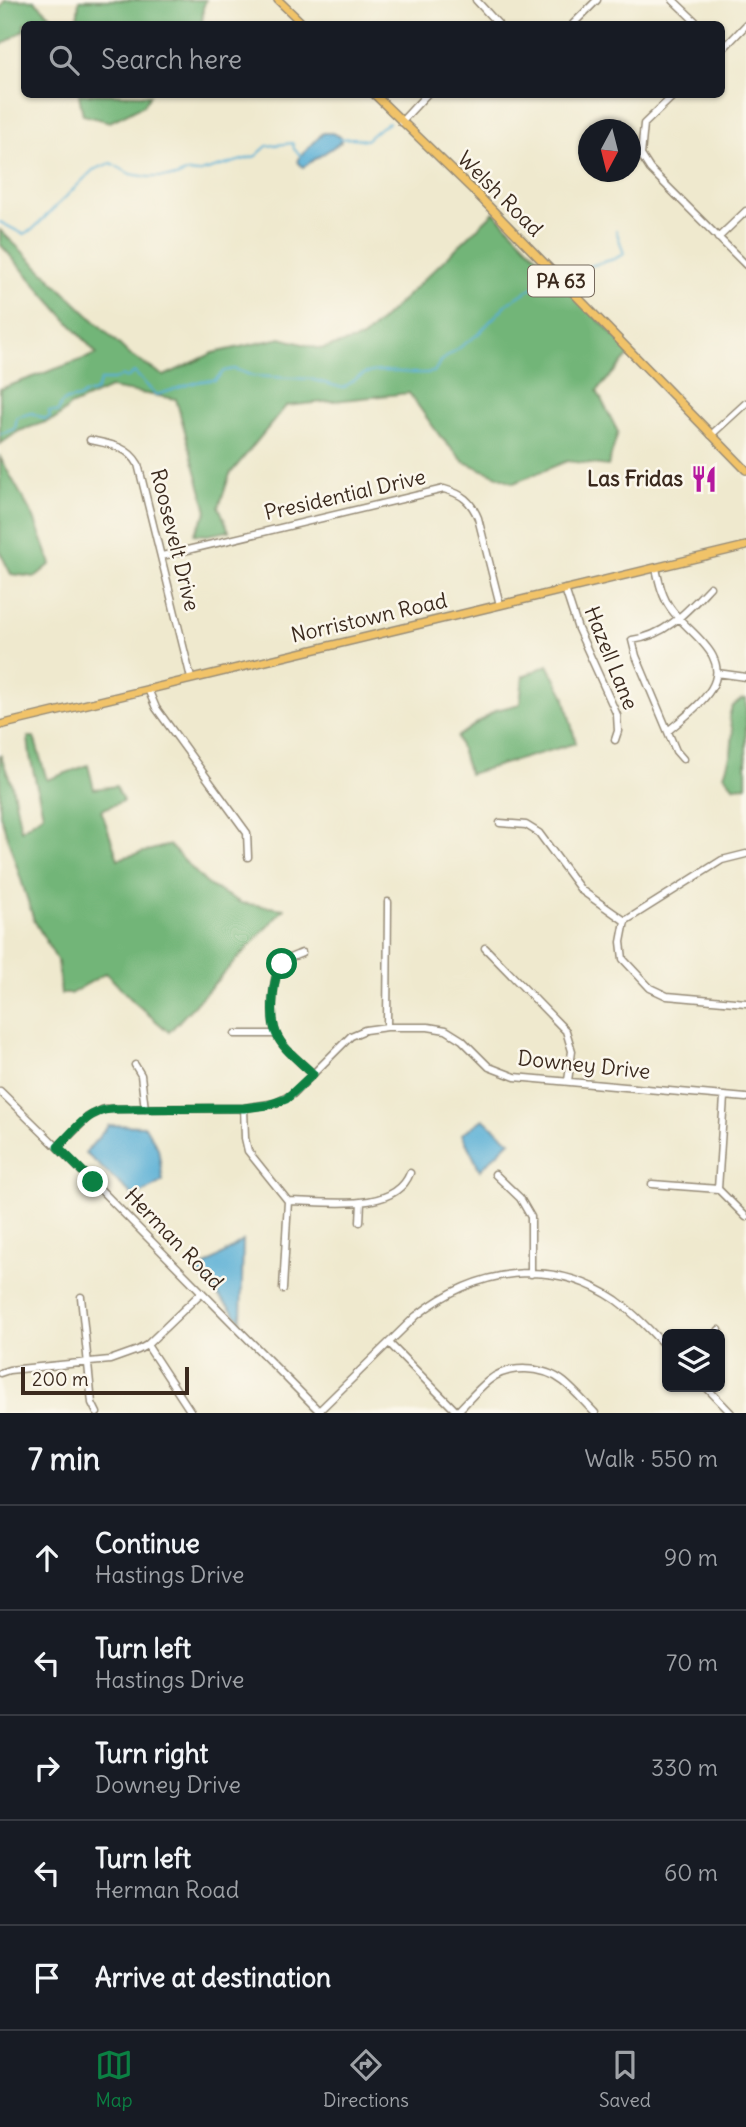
<!DOCTYPE html>
<meta charset="utf-8">
<style>
body{margin:0;font-family:Delius,sans-serif;background:#242831;color:#f1f3f6}
.controls{position:absolute;right:21px;bottom:21px;display:grid;overflow:hidden;border-radius:10px;box-shadow:0 2px 5px #0004}
.controls button{width:63px;height:63px;display:grid;place-items:center;padding:0;border:0;border-bottom:2px solid #363941;background:#171b24;color:#f1f3f6;font:35px sans-serif}
.compass{position:absolute;left:578px;top:119px;width:63px;height:63px;border-radius:50%;background:#171b24;box-shadow:0 2px 5px #0004;rotate:187deg}
.scale{position:absolute;left:21px;bottom:18px;width:168px;box-sizing:border-box;padding-left:7px;border:4px solid #3b2a1e;border-top:0;font-size:19px;line-height:24px;white-space:nowrap;color:#3b2a1e;-webkit-text-stroke:5px #fbf7ec;paint-order:stroke}
.stop{position:absolute;width:21px;height:21px;margin:-16px;border:5px solid #0b8043;border-radius:50%;background:#fff}
.stop.end{background:#0b8043;border-color:#fff;box-shadow:0 2px 7px #0008}
.list{margin:0;padding:0;list-style:none}
h2{display:flex;justify-content:space-between;align-items:center;height:91px;margin:0;padding:0 28px;font-size:30px}
h2 small{font-size:23px;font-weight:400;color:#9ea1a6}
.list li{display:grid;grid-template-columns:46px 1fr auto;gap:21px;align-items:center;box-sizing:border-box;height:105px;padding:0 28px;border-top:2px solid #363941}
.list b{display:block;font-size:26px;white-space:nowrap}
.list p{margin:0;font-size:23px;white-space:nowrap;color:#9ea1a6}
.list em{font-size:23px;font-style:normal;color:#9ea1a6}
.icon{flex:none;width:38px;height:38px;fill:none;stroke:currentColor;stroke-width:2;stroke-linecap:round;stroke-linejoin:round}
.map{position:relative;flex:none;width:746px;height:1413px;overflow:hidden}
.search{position:absolute;background:#171b24;box-shadow:0 2px 5px #0004;left:21px;right:21px;top:21px;height:77px;display:flex;align-items:center;gap:18px;box-sizing:border-box;padding:0 24px;border-radius:10px;color:#9ea1a6;font-size:26px}
.sheet{height:616px;background:#171b24}
nav{display:flex;justify-content:space-around;align-items:center;box-sizing:border-box;height:98px;border-top:2px solid #363941;background:#171b24;font-size:19px;color:#9ea1a6}
nav a{display:grid;justify-items:center;gap:4px}
nav .on{color:#0b8043}
.map>svg:first-child{display:block}
.forest{fill:#72b578;stroke:#56704b;stroke-width:2}
.water{fill:#58afd5;stroke:#4a6c7a;stroke-width:2}
.lines{fill:none;stroke-linecap:round;stroke-linejoin:round}
.stream{stroke:#58afd5;stroke-width:2}
.minor-casing{stroke:#958a76;stroke-width:9}
.major-casing{stroke:#958a76;stroke-width:10}
.minor{stroke:#fff;stroke-width:6}
.major{stroke:#f1c369;stroke-width:7}
.route{stroke:#0b8043;stroke-width:9}
.labels{text-anchor:middle;stroke-width:5;stroke-linejoin:round;paint-order:stroke}
.shield{fill:#fbf7ec;stroke:#75685c;stroke-width:2}
.shield-label{font-size:19px;font-weight:bold;fill:#3b2a1e}
.street-label{font-size:21px;fill:#3b2a1e;stroke:#fbf7ec}
.poi-label{font-size:21px;font-weight:bold;fill:#3b2a1e;stroke:#fbf7ec;text-anchor:end}
</style>
<div class="map">
<svg width="746" height="1413" viewBox="0 0 746 1413">
<rect width="100%" height="100%" fill="#fbf7ec"/>
<filter id="ink" filterUnits="userSpaceOnUse"><feTurbulence type="fractalNoise" baseFrequency=".0143" numOctaves="2"/><feDisplacementMap in="SourceGraphic" scale="14" xChannelSelector="R" yChannelSelector="G"/><feConvolveMatrix kernelMatrix="1 2 1 2 8 2 1 2 1" color-interpolation-filters="sRGB"/></filter>
<filter id="wash" filterUnits="userSpaceOnUse"><feTurbulence type="fractalNoise" baseFrequency=".00686" numOctaves="4" result="noise"/><feDisplacementMap in="SourceGraphic" scale="28" xChannelSelector="R" yChannelSelector="G"/><feGaussianBlur stdDeviation="1.57" result="paint"/><feColorMatrix in="noise" values="0 0 0 0 0 0 0 0 0 0 0 0 0 0 0 0 0 1.4 0 .05"/><feComposite in="paint" operator="in"/></filter>
<g filter="url(#wash)">
<rect width="100%" height="100%" fill="#efe9ce"/>
<path class="forest" d="M5,0H34L52,17L35,24H24V30L0,46V9Z
M79,0H206L203,8L202,24H77Z
M79,95V94L150,95L144,105L110,122L83,115Z
M494,212L631,353L597,391L618,432L608,466L567,461L514,483L464,462L440,436L409,393L286,406L230,474L219,507L229,531L207,535L194,534L207,511L176,399L110,388L70,406L57,418L19,431L0,444V389L97,354L0,244V230L130,355L164,376L213,353L281,338L321,349L363,338Z
M0,457L34,518L51,564L35,577L11,574L0,552Z
M548,665L564,695L576,743L469,774L457,737L496,710L520,704L523,676Z
M742,699H746V786L734,787L724,775L731,753L733,732L729,716L732,707Z
M28,737H34L47,780L88,765L94,789L116,786L123,801L101,810L118,859L169,845L208,885L241,903L284,909L169,1032L133,1001L106,973L70,994H61L58,962L34,920L0,814V754L12,785L21,830L43,814L30,756Z"/>
<path class="water" d="M323,133H332L341,137V142L303,167L299,164L298,159Z
M483,1119L510,1141L480,1170L462,1134Z
M109,1125L145,1126L158,1148L163,1181L135,1197L85,1153Z
M243,1241L241,1320L196,1272Z"/>
<g class="lines">
<path class="stream" d="M340,139L354,138L366,140L381,127L389,123
M0,222L23,234L32,230L93,170L111,163L130,174L149,177H176L188,172L197,173L256,156L267,146L293,143L294,149L301,156
M566,273L614,259L624,254L616,230
M0,434L15,429L17,417L32,413L45,419L50,417L49,411L58,412L61,404L67,400L79,398L84,394L95,392L101,380H114L121,376L127,378L134,372L156,395C175,390 195,380 215,380L224,371L234,369L253,376L310,379L343,388C350,384 359,375 367,373C389,367 412,377 434,372L440,362L477,335L508,303L538,284L542,279L551,283"/>
</g>
</g>
<g filter="url(#ink)">
<g class="lines">
<defs>
<path id="minor" d="M476,0L498,24
M673,0L698,24
M573,24L597,0
M722,50L746,25
M675,94L644,124L641,155L650,169L746,265
M401,122L427,94
M718,238L746,211
M711,435L746,403
M90,440C109,444 128,446 138,464L191,678
M162,556L444,489C462,494 471,501 478,518L500,605
M656,568C659,582 662,597 671,609C688,633 732,655 711,689C701,705 682,719 668,731
M565,589L578,629L617,715L618,731L615,740
M717,673L746,677
M148,689L156,708L247,833L248,857
M683,759L676,751L636,656L632,640C666,636 688,610 710,587
M500,823L526,825L539,833L581,890L625,921
M746,854L722,860L625,921L621,942L623,959L650,988L667,996L746,1003
M485,948L566,1031L572,1051L568,1081
M302,953C295,956 287,958 282,963C272,974 270,1019 276,1033C282,1049 301,1062 313,1074
M387,1027L388,902
M235,1034H276
M135,1065L141,1075L145,1109
M0,1091L93,1182L321,1413
M724,1097L718,1189L746,1217
M244,1108L245,1138L248,1151L288,1201L283,1289
M58,1147L88,1117L104,1109L244,1108L276,1103L293,1094L351,1036L365,1030L387,1027H428L446,1030L462,1040L489,1067L515,1077L746,1098
M495,1174L520,1198L531,1217V1274
M652,1184L718,1189
M288,1201C323,1201 395,1214 410,1173
M360,1222L361,1202
M81,1297L92,1403L97,1413
M716,1334L719,1330
M389,1343L458,1413
M147,1345L191,1412
M0,1373L9,1370L110,1360L138,1350L147,1345L201,1293
M706,1387L731,1413
M319,1411L416,1316C475,1269 551,1256 616,1300C635,1314 651,1331 667,1348
M457,1412C467,1402 477,1390 488,1381C508,1364 544,1366 564,1382C575,1391 585,1403 595,1413"/>
<path id="major" d="M278,0L303,24
M374,94L473,190L746,470
M0,725L746,546"/>
</defs>
<use href="#minor" class="minor-casing"/>
<use href="#major" class="major-casing"/>
<use href="#minor" class="minor"/>
<use href="#major" class="major"/>
</g>
</g>
<g class="lines" filter="url(#ink)">
<path class="route" d="M93,1182L58,1147C73,1132 88,1110 111,1109L244,1108L268,1105L286,1099L313,1074C301,1062 282,1049 276,1033C270,1018 272,977 282,964"/>
</g>
<defs>
<symbol id="restaurant-bare" viewBox="-9 -9 18 18"><path d="M-5-6h1v4h1v-4h1v4h1v-4h1v5L-1.5 .5V6h-2V.5L-5-1ZM5-6V6H3V1.5H1.5Q1.5-4 5-6Z" fill="#b5179e" stroke="#fbf7ec" stroke-width="2.5" paint-order="stroke"/></symbol>
</defs>
<g fill-rule="evenodd">
<use href="#restaurant-bare" x="685" y="460" width="38" height="38"/>
</g>
<g class="labels">
<rect class="shield" x="528" y="265.5" width="66" height="31" rx="5"/>
<g class="shield-label">
<text x="561" y="288">PA 63</text>
</g>
<g class="street-label">
<text transform="translate(500 194) rotate(45)" y="7">Welsh Road</text>
<text transform="translate(345 495) rotate(-13)" y="7">Presidential Drive</text>
<text transform="translate(175 540) rotate(76)" y="7">Roosevelt Drive</text>
<text transform="translate(369 618) rotate(-13)" y="7">Norristown Road</text>
<text transform="translate(611 658) rotate(68)" y="7">Hazell Lane</text>
<text transform="translate(584 1065) rotate(6)" y="7">Downey Drive</text>
<text transform="translate(174 1239) rotate(46)" y="7">Herman Road</text>
</g>
<g class="poi-label">
<text x="683" y="486">Las Fridas</text>
</g>
</g>
</svg>
<div class="controls">
<button><svg class="icon" aria-label="layers" viewBox="0 0 24 24"><path d="M12 4l9 5-9 5-9-5zM3 14l9 5 9-5"/></svg></button>
</div>
<svg class="compass" viewBox="-18 -18 36 36"><path d="M0-13l5 13h-10z" fill="#e53935"/><path d="M0 13l5-13h-10z" fill="#9ea1a6"/></svg>
<div class="scale">200 m</div>
<div class="stop" style="left:282px;top:964px"></div>
<div class="stop end" style="left:93px;top:1182px"></div>
<div class="search"><svg class="icon" aria-label="search" viewBox="0 0 24 24"><circle cx="10" cy="10" r="6"/><path d="M15 15l6 6"/></svg>Search here</div>
</div>
<section class="sheet">
<h2>7 min<small>Walk · 550 m</small></h2>
<ul class="list">
<li><svg class="icon" aria-label="ahead" viewBox="0 0 24 24"><path d="M12 20V5M6 11l6-6 6 6"/></svg><div><b>Continue</b><p>Hastings Drive</p></div><em>90 m</em></li>
<li><svg class="icon" aria-label="left" viewBox="0 0 24 24"><path d="M17 20v-9H6M10 6l-5 5 5 5"/></svg><div><b>Turn left</b><p>Hastings Drive</p></div><em>70 m</em></li>
<li><svg class="icon" aria-label="right" viewBox="0 0 24 24"><path d="M7 20v-9h11M14 6l5 5-5 5"/></svg><div><b>Turn right</b><p>Downey Drive</p></div><em>330 m</em></li>
<li><svg class="icon" aria-label="left" viewBox="0 0 24 24"><path d="M17 20v-9H6M10 6l-5 5 5 5"/></svg><div><b>Turn left</b><p>Herman Road</p></div><em>60 m</em></li>
<li><svg class="icon" aria-label="arrive" viewBox="0 0 24 24"><path d="M6 21V4h12l-3 4 3 4H6"/></svg><div><b>Arrive at destination</b></div></li>
</ul>
</section>
<nav>
<a class="on"><svg class="icon" aria-label="map" viewBox="0 0 24 24"><path d="M3 6l6-2 6 2 6-2v14l-6 2-6-2-6 2zM9 4v14M15 6v14"/></svg>Map</a>
<a><svg class="icon" aria-label="directions" viewBox="0 0 24 24"><path d="M12 3l9 9-9 9-9-9zM9 14v-3h6M13 9l2 2-2 2"/></svg>Directions</a>
<a><svg class="icon" aria-label="saved" viewBox="0 0 24 24"><path d="M7 4h10v16l-5-4-5 4z"/></svg>Saved</a>
</nav>
